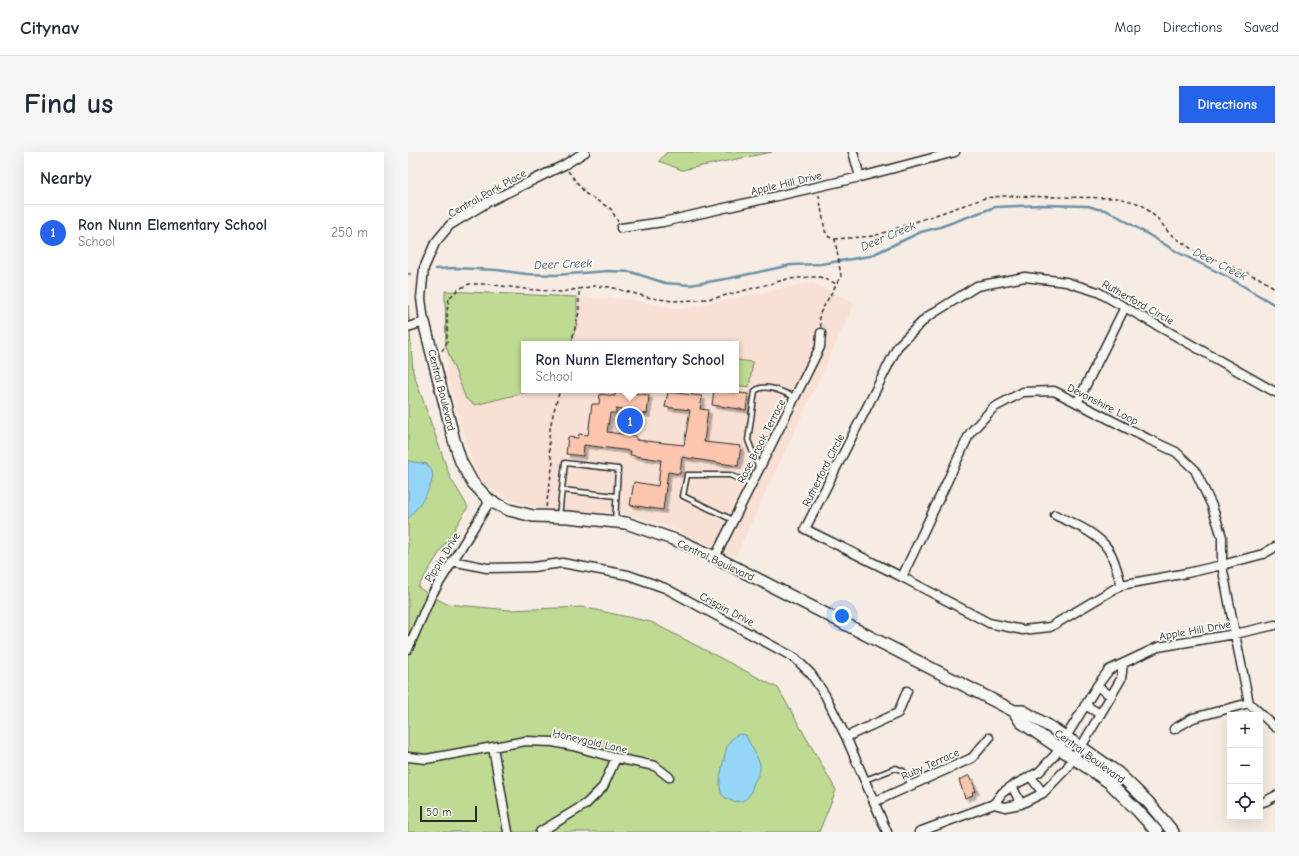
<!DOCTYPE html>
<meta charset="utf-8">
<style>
body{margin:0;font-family:"Comic Neue",sans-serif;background:#f6f6f7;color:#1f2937}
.controls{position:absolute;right:12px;bottom:12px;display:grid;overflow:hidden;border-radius:0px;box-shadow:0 4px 16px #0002}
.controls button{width:36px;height:36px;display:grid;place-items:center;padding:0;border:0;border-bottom:1px solid #e0e1e3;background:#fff;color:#1f2937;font:20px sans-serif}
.scale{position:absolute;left:12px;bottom:10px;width:57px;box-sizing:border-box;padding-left:4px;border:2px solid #2b2b2b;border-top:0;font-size:11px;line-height:14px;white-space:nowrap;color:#2b2b2b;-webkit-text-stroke:3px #f6f6f2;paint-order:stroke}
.you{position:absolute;left:434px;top:464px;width:14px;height:14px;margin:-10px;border:3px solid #fff;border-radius:50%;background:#1a73e8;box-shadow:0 0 0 6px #1a73e833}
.badge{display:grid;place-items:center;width:26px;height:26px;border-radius:50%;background:#2563eb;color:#fff;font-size:13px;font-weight:700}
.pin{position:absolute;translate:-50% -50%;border:2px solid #fff;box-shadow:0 1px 4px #0006}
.popup{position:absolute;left:113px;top:189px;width:218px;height:52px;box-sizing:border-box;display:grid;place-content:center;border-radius:0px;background:#fff;filter:drop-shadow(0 1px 3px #0005);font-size:13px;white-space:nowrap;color:#747a83}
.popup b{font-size:15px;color:#1f2937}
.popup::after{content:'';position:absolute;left:50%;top:100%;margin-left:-8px;border:8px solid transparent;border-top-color:#fff}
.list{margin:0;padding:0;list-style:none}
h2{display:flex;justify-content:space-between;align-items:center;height:52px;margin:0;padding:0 16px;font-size:17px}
h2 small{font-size:13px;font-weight:400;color:#747a83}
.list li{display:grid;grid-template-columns:26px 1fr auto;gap:12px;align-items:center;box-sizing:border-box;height:56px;padding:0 16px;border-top:1px solid #e0e1e3}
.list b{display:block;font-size:15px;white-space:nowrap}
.list p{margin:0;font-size:13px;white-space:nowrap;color:#747a83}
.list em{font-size:13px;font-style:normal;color:#747a83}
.icon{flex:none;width:22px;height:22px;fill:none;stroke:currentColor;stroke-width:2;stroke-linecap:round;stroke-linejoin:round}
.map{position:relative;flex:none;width:867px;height:680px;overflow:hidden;border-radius:0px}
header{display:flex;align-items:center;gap:24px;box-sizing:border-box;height:56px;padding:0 20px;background:#fff;border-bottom:1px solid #e0e1e3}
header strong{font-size:19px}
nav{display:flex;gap:22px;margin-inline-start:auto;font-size:14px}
.intro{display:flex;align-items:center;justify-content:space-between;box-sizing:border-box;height:96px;padding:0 24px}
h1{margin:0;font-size:28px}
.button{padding:10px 18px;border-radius:0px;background:#2563eb;color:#fff;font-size:14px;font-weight:700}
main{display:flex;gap:24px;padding:0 24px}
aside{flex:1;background:#fff;border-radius:0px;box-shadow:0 4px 16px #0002}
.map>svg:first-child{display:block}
.built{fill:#f8e1d4;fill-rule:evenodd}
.green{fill:#bfdb93;stroke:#75835f}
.water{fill:#95d6f7;stroke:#6b92a5}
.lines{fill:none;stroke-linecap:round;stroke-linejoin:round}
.stream{stroke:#6b92a5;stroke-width:2.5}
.building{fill:#fcc6ae;stroke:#2b2b2b;filter:url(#shadow)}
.lane-casing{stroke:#2b2b2b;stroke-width:7}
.street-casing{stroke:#2b2b2b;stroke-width:11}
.secondary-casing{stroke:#2b2b2b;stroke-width:14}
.path{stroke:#2b2b2b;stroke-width:1.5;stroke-dasharray:4 3;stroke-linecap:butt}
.lane{stroke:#f6f6f2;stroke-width:4}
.street{stroke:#f6f6f2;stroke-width:8}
.secondary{stroke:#f6f6f2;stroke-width:11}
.labels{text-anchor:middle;stroke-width:3.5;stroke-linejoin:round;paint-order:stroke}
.street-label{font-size:11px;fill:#2b2b2b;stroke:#f6f6f2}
.water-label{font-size:12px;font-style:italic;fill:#46565e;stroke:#f6f6f2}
</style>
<header>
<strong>Citynav</strong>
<nav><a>Map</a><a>Directions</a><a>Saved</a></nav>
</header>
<div class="intro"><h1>Find us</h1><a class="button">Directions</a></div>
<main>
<aside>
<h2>Nearby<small></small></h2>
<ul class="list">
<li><span class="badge">1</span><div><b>Ron Nunn Elementary School</b><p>School</p></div><em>250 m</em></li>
</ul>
</aside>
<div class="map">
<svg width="867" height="680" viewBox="0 0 867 680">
<defs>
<filter id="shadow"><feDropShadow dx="3.5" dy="3.5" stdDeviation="0" flood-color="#0004"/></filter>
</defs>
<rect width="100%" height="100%" fill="#f7ece4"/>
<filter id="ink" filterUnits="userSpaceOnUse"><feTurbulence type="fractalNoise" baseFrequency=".025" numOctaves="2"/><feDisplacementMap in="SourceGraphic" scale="8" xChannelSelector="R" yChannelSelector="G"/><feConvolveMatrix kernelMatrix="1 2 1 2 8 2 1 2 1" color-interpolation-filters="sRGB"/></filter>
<g filter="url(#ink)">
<path class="built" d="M404,130L447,151L328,404L254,372L212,360H173L133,357L100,347L78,334L64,312L40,226L38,195L37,139L219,147L274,157ZM116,192H328V238H116Z"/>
<path class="green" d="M259,0H364L274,18L251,9Z
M37,139L169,145V171L163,192H116V238H127L67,253L58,247L38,195Z
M0,153L5,220L42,325L60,355L10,435L23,444L39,452L102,458L174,455L243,470L370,536L428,638L411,680H0Z
M328,208L345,210L341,235L328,233Z"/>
<path class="water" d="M0,309L19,312C20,314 23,317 24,319C28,334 9,356 0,367Z
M331,582L338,583C340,589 352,609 352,613C353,621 348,625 345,633C344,638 343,642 339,646C332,653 316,649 313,640C310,631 314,616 316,607C318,596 320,587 331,582Z"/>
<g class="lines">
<path class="stream" d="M28,117L47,116L89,118L118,122L148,123L200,119L223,120L257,131L282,133L323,126L383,113L413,112L462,104L513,80L532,75L587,55L633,53L680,54L690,57L697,58L711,65L771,101L820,125L867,153
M0,122H2"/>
</g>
<path class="building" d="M306,238L340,242L338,258L304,253Z
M207,239L241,243L239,262L208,257V261H202L199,280L228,284V288L276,293L282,258L257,255L260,240L294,244L292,257L300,258L296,290L333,294L330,314L274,305L272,322L260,320L255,358L222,353L226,330L250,334L253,308L222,303L223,299L176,293L175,304L158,302L160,285L170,286L171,282L180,283L184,252H191L192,242L207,244Z
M562,623L568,639L564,640L565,643L557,646L551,628Z"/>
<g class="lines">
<defs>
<path id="lane" d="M351,317L340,288L347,239C357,230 376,241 387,245
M154,338L208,344
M151,364L157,311L210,317L207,370
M325,368L275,344L279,323H322L343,332
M457,628L488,616L495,619L503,633"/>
<path id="street" d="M445,0L452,25
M213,76L255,70L452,25L547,0
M0,175L16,170L13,146L16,116L27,91L42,73L80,50L156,13L177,0
M867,240L690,140L658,130L617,125L569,134L519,165L490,194L397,377L494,425L581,471L615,478L642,475L713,433L779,421L814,413L855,402L867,395
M669,251L717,155
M647,363C666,372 688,380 700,397C707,407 710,421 713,433
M307,405L412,195L413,181
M44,409L79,416L125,415L154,411L220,423L257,436L387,506L403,522L417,543L438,585L479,680
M494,425L562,281L585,256L615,240L646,239L740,287L768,300L787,318L804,354L814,385V413L827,482L841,551L867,575
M0,497L23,444L82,349
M689,534L703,544
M677,553L692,562
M766,577L785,566L841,551
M438,585L490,561L499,539
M85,595L100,680
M0,605L18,607L118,589L145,590L165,594L208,606L247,614L261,625
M622,624L635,641
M604,634L613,652
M466,650L564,606L581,586
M852,651L858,649L867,644
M586,652L597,655L613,652L635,641L658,617L673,595L713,527L715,512
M132,680L178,652L195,635L208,606
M511,680L586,652L594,641L604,634L631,620L647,603L689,534L701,518L750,495L827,482L867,473"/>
<path id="secondary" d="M16,170L46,288L53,310L64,330L82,349L101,358L125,364L160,365L218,371L276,391L307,405L606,559H615L639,573L673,595L710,621L740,650L765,680
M606,559L613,570L702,631L730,659L749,680"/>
</defs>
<use href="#lane" class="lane-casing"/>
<use href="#street" class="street-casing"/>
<use href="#secondary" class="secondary-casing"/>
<path class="path" d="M160,19L178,42L203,57L210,70
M411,43L417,79L421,85L427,87L466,84L577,46L595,44L710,46L733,52L751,68L761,81L788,100L851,126L867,136
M413,175L411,163L433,124L427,87
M163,192L171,160V137
M34,199L39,190V159L41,146L51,137L61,132H79L117,137L153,140L187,134L202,135L243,146L265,149L288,148L307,146L380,127L402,125H412L429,132
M138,355L145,310C135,291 146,258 152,238"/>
<use href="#lane" class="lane"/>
<use href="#street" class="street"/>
<use href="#secondary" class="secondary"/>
</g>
</g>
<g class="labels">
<g class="street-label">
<text transform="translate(378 31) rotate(-13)" y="4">Apple Hill Drive</text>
<text transform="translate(79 41) rotate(-29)" y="4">Central Park Place</text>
<text transform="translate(730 150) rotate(29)" y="4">Rutherford Circle</text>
<text transform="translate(34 238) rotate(76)" y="4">Central Boulevard</text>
<text transform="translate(695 252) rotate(27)" y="4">Devonshire Loop</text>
<text transform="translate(353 289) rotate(-63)" y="4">Rose Brook Terrace</text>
<text transform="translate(415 318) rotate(-63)" y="4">Rutherford Circle</text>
<text transform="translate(34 405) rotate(-58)" y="4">Pippin Drive</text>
<text transform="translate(308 408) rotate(25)" y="4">Central Boulevard</text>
<text transform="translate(319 457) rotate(28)" y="4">Crispin Drive</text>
<text transform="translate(787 478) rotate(-10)" y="4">Apple Hill Drive</text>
<text transform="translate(182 589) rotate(13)" y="4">Honeygold Lane</text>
<text transform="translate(682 604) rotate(36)" y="4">Central Boulevard</text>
<text transform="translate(522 612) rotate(-24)" y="4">Ruby Terrace</text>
</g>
<g class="water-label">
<text transform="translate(480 84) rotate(-23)" y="4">Deer Creek</text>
<text transform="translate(155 112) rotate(-2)" y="4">Deer Creek</text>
<text transform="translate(812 112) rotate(27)" y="4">Deer Creek</text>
</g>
</g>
</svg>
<div class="controls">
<button>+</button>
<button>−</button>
<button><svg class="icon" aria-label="locate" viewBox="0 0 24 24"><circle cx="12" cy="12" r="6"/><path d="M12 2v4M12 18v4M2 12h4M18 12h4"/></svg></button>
</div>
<div class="scale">50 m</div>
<div class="you"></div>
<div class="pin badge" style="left:222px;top:269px">1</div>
<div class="popup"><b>Ron Nunn Elementary School</b>School</div>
</div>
</main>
